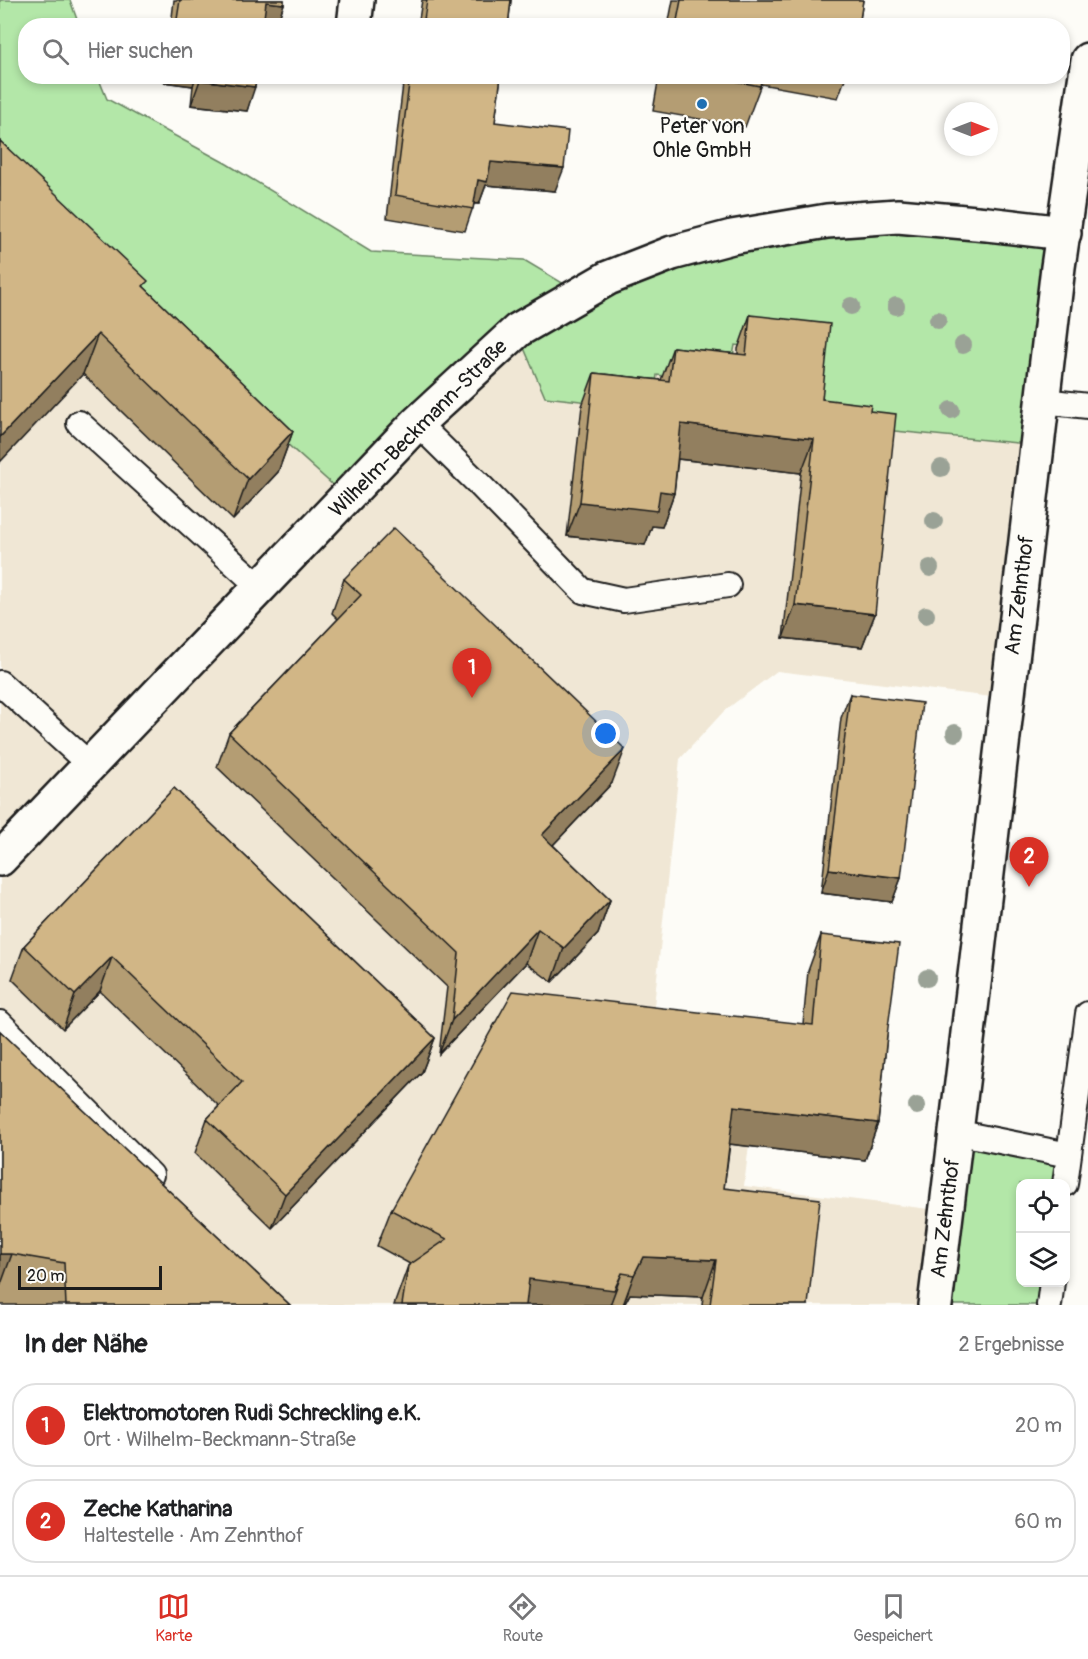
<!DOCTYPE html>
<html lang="de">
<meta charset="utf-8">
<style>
body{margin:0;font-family:Pangolin,sans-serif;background:#f6f6f6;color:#202124}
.controls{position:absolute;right:18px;bottom:18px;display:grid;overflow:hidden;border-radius:12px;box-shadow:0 3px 9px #0003}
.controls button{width:54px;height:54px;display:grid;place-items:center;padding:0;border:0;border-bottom:2px solid #e0e0e0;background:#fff;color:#202124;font:30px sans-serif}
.compass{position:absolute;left:944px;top:102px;width:54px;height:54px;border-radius:50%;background:#fff;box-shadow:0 3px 9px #0003;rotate:90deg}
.scale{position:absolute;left:18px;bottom:15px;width:144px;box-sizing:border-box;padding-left:6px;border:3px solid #1c1c1c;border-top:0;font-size:16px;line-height:21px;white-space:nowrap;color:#1c1c1c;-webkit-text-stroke:4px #fdfcf7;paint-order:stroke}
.you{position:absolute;left:606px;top:734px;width:21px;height:21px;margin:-15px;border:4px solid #fff;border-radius:50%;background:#1a73e8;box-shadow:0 0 0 9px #1a73e833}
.badge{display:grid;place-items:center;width:39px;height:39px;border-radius:50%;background:#d93025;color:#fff;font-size:20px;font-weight:700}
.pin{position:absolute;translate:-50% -50px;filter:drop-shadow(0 2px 3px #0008)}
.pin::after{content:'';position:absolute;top:32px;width:21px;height:18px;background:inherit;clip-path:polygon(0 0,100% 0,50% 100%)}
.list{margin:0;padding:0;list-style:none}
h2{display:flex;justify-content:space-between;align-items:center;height:78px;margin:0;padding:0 24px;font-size:26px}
h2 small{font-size:20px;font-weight:400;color:#757577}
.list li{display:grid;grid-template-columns:39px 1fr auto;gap:18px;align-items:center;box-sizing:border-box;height:84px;margin:0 12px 12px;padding:0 12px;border:2px solid #e0e0e0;border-radius:24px}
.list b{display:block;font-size:22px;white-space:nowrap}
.list p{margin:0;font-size:20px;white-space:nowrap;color:#757577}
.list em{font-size:20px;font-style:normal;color:#757577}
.icon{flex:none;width:33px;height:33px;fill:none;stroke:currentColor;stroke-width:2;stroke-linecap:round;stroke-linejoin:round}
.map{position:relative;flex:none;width:1088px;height:1305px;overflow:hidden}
.search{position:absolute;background:#fff;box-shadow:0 3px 9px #0003;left:18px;right:18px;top:18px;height:66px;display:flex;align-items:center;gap:15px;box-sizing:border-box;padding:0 21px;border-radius:24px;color:#757577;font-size:22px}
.sheet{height:270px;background:#fff}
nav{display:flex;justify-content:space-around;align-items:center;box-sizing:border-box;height:84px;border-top:2px solid #e0e0e0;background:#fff;font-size:16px;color:#757577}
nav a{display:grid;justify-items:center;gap:3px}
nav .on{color:#d93025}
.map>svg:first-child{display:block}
.built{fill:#f0e7d5}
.green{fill:#b3e7a8;stroke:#688262;stroke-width:1.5}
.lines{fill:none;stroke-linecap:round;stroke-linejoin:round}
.lane-casing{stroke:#1c1c1c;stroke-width:28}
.street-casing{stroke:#1c1c1c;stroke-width:38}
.secondary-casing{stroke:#1c1c1c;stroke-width:38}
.lane{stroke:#fdfcf7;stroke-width:24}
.street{stroke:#fdfcf7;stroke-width:33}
.secondary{stroke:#fdfcf7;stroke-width:33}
.tree{fill:#9aa296}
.wall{fill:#b49d73;stroke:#1c1c1c;stroke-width:1.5}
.shaded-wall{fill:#927f5e;stroke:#1c1c1c;stroke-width:1.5}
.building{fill:#d1b686;stroke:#1c1c1c;stroke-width:1.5}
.poi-dot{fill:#1f6fb2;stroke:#fdfcf7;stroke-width:2}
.labels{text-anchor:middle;stroke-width:4.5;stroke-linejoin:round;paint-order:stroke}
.poi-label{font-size:21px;fill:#1c1c1c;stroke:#fdfcf7}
.street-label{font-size:21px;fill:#1c1c1c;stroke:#fdfcf7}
</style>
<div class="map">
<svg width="1088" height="1305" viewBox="0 0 1088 1305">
<rect width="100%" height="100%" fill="#fdfcf7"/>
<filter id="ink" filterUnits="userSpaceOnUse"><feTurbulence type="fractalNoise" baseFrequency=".0167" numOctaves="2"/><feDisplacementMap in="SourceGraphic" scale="12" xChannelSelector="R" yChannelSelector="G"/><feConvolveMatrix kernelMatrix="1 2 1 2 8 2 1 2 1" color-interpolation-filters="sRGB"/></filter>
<g filter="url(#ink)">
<path class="built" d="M0,186L344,495L0,855Z
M518,334L657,375L728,383L735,345L821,354L814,423L1028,444L1000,698L777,671L724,711L680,759L652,1025L762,1036L744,1186L929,1209L918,1305H0V863Z"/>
<path class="green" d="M0,0H70L79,25L26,26V76L98,77L107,99L227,164L371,252L524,260L576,291L344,495L0,186Z
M824,226L1052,240L1028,444L813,423L820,355L735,345L728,383L657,375L652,409L545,397L518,334L611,282Z
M967,1146L1059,1159L1056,1183L1020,1184V1282L1044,1283L1041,1305H946Z"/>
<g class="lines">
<defs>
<path id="lane" d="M1043,401L1088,406
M79,423L260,587
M417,423L480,485L583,591L624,600L728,585
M0,683L90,765
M0,1023L151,1175
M955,1132L1069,1155
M1065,1184L1088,1014
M1049,1305L1052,1282"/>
<path id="street" d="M354,26L357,0
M0,859L417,423L518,330L608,278L672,253L732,237L827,221L898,216L987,224L1064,233"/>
<path id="secondary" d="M935,1305L977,959L1058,267L1088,60"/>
</defs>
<use href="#lane" class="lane-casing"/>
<use href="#street" class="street-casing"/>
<use href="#secondary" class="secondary-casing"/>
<use href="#lane" class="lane"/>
<use href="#street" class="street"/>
<use href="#secondary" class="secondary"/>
</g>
<g class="tree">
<circle cx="851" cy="306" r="9"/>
<circle cx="896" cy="306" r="9"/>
<circle cx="938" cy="320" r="9"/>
<circle cx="963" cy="345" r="9"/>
<circle cx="951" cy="410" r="9"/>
<circle cx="941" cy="468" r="9"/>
<circle cx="934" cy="521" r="9"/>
<circle cx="930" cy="568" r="9"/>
<circle cx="926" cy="615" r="9"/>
<circle cx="955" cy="733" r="9"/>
<circle cx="927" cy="978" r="9"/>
<circle cx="917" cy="1106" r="9"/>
</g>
<path class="wall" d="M174,0H284V4L276,26H171Z
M422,0H511L508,26H418Z
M673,0H863L859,26H668Z
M164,76H257L247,111L191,105L193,86L163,82Z
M404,76H501L495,122L555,191L486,185L479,204H474L465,231L387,218Z
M659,76H846L838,98L761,84L745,127L653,111Z
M0,141L145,288L293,431L278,472L233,520L83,374Z
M750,315L822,399L870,411L875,614L862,647L783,638L801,473L678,459L674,493L662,527L652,526L645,545L567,536L582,406L594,373L661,380L673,347L738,354V349Z
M344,579L612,783L553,845L610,900L598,934L552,982L526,963L439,1054L447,987L217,767L229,733L338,619L332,613Z
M850,694L901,878L892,902L821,893L841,718Z
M174,788L435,1038L422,1072L272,1228L195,1153L207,1119L219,1106L100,991L63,1029L12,979L24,946Z
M821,935L887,1035L878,1123L865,1160L730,1144L724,1188L808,1305H702L703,1297L630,1294L624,1305H394L408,1266L410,1264L377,1246L391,1210L803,1024L808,971Z
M0,1031L290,1305H0Z"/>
<path class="shaded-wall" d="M266,2L284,4L276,26H257Z
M166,76H196L193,86L163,82Z
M200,80L255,87L247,111L191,105Z
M491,162L564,168L555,191L486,185L479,204L470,203L478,180Z
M98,334L83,374L0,462V437Z
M681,424L814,439L801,473L669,458Z
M293,431L278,472L233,520L248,479Z
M660,491L674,493L662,527L652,526L645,545L567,536L580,502Z
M795,605L875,614L862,647L783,638Z
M625,749L612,783L530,869L542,835Z
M829,869L901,878L892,902L821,893Z
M610,900L598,934L552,982L564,948Z
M538,929L526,963L439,1054L452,1020Z
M112,957L100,991L63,1029L75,995Z
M435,1038L422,1072L272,1228L285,1194Z
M734,1106L878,1123L865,1160L721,1143Z
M0,1254H12L0,1287Z
M643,1257L716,1260L703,1297L630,1294L624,1305H623L634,1275Z
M622,1273L610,1305H519L529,1279Z"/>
<path class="building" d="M180,0H284V4L266,2L263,26H176Z
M427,0H511L508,26H423Z
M681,0H863L859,26H676Z
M201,76H257L255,87L200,80Z
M410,76H501L495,122L568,131L564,168L491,162L487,182L478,180L473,209L395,195Z
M710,76H762L760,86Z
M0,141L148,281L143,286L293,431L248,479L98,334L0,437Z
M750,315L830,324L822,399L871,405L870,411L896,414L875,614L795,605L814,439L681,424L674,493L660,491L657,511L580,502L594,373L669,381L673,347L746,355Z
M394,528L625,749L542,835L610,900L564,948L538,929L452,1020L459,953L229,733L361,595L344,579Z
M850,694L922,703L901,878L829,869Z
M174,788L435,1038L285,1194L207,1119L242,1082L112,957L75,995L24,946Z
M821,935L899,944L887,1035L878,1123L734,1106L724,1188L820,1199L808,1305H710L716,1260L643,1257L634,1275L622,1273L614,1290L529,1279L526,1305H402L408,1266L447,1239L391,1210L513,991L813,1025Z
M0,1031L290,1305H66L64,1263L12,1254H0Z"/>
</g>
<circle class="poi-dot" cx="702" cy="104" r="6"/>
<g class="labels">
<g class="poi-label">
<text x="702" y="133">Peter von<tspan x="702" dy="24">Ohle GmbH</tspan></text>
</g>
<g class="street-label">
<text transform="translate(418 428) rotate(-45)" y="7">Wilhelm-Beckmann-Straße</text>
<text transform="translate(1019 595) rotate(-83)" y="7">Am Zehnthof</text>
<text transform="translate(945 1218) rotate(-83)" y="7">Am Zehnthof</text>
</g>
</g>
</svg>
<div class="controls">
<button><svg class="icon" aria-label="locate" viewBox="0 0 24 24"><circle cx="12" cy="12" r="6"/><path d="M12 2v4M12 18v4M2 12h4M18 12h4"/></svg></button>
<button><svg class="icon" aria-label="layers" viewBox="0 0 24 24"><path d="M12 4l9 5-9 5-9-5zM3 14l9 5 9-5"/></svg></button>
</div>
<svg class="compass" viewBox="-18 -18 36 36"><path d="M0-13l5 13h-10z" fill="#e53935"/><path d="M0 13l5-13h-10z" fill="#757577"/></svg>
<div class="scale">20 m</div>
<div class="you"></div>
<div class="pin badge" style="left:472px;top:698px">1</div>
<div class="pin badge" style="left:1029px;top:887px">2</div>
<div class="search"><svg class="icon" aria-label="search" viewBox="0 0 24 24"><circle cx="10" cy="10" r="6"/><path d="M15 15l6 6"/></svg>Hier suchen</div>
</div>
<section class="sheet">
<h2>In der Nähe<small>2 Ergebnisse</small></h2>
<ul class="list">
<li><span class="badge">1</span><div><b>Elektromotoren Rudi Schreckling e.K.</b><p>Ort · Wilhelm-Beckmann-Straße</p></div><em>20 m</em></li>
<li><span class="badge">2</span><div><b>Zeche Katharina</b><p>Haltestelle · Am Zehnthof</p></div><em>60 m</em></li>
</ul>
</section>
<nav>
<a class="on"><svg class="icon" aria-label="map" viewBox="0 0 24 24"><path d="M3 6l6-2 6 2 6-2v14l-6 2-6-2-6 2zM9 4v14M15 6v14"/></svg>Karte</a>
<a><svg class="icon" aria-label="directions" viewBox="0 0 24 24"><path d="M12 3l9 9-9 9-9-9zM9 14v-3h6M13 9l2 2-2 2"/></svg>Route</a>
<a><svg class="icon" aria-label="saved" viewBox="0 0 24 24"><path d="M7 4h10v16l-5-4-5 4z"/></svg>Gespeichert</a>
</nav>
